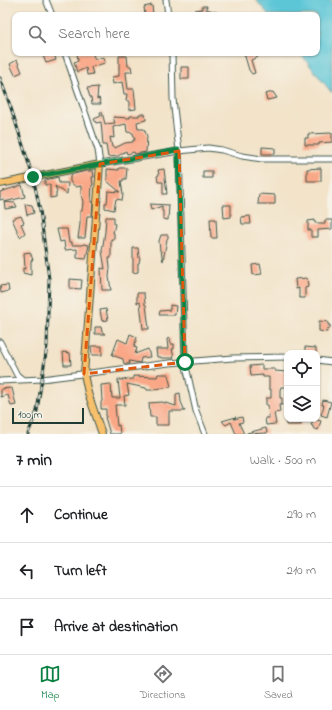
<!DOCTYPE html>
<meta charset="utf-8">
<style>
body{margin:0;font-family:"Indie Flower",sans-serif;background:#f2f2f2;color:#202124}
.controls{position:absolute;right:12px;bottom:12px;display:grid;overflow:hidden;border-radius:8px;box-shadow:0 1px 3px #0004}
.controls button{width:36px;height:36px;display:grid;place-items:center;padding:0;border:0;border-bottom:1px solid #e0e0e0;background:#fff;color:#202124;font:20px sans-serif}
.scale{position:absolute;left:12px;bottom:10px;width:72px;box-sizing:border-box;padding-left:4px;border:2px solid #1f3d34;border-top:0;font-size:11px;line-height:14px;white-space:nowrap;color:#1f3d34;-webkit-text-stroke:3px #f7f3e8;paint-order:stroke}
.stop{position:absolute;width:12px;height:12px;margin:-9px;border:3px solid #0b8043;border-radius:50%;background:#fff}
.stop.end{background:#0b8043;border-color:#fff;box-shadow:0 1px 4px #0008}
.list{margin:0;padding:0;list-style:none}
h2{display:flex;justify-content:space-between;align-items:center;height:52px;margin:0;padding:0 16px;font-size:17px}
h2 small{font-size:13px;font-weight:400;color:#757577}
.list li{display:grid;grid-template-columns:26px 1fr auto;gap:12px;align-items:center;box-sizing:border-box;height:56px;padding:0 16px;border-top:1px solid #e0e0e0}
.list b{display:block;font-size:15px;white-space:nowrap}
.list em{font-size:13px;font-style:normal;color:#757577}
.icon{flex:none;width:22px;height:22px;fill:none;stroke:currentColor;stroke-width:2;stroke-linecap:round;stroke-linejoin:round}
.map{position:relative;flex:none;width:332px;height:434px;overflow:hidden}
.search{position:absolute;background:#fff;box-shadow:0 1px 3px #0004;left:12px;right:12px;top:12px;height:44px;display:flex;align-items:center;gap:10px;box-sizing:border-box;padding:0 14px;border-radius:8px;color:#757577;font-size:15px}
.sheet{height:220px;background:#fff}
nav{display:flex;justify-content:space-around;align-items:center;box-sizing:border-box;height:56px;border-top:1px solid #e0e0e0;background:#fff;font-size:11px;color:#757577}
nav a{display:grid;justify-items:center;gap:2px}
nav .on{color:#0b8043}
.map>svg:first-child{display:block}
.water{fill:#5cc6d7;stroke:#3e8286}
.building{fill:#f9a787;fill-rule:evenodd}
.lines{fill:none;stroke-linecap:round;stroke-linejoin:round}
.minor-casing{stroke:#3f564a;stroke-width:7}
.major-casing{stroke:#3f564a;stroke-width:8}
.minor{stroke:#fff;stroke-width:5}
.major{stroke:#f7c06c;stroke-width:6}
.rail-casing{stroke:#1f3d34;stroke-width:3}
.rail{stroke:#f7f3e8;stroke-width:1.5;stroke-dasharray:4.5;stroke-linecap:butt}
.route{stroke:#0b8043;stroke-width:5}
.marked{fill:none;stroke:#de580e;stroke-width:3;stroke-dasharray:8 5;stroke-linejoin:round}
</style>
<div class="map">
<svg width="332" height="434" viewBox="0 0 332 434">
<rect width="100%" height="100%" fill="#f7f3e8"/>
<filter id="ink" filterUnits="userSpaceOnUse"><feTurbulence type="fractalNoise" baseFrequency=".025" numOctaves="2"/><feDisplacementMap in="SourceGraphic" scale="8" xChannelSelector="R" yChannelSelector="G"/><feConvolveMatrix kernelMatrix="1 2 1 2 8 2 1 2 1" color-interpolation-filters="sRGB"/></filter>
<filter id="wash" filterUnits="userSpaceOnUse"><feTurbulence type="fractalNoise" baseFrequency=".012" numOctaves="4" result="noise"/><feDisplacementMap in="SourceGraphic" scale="16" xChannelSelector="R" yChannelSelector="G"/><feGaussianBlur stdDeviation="0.9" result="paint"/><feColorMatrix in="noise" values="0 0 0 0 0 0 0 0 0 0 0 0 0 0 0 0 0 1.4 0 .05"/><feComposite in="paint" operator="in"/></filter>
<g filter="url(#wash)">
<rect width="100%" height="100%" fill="#f2e3c9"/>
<path class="water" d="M256,0H332V93L300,53H317V15H269Z"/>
<g id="blocks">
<path class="building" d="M152,5L153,15H145L144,7Z
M202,6H207L206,9L217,12L216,15L204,13L205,15H198L197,11L195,10L202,9Z
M42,53H54L56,60L46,63Z
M77,53H92L95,59L104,57L105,63L91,67L93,74L87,75L86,68L77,72L74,62L78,61Z
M244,53H257L258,57L251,60L255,73L252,74L249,70Z
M119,56H127L128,66H131L132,72H126V73L128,89H134L136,109L129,110V101H126L127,94H124L122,82L113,84L112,77L119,76Z
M17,60L22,72L15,75L10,64Z
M181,67H189V79H181Z
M98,87L97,99L99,98L101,104H92L91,97H90L87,88Z
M273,92L277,98L267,100L265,94Z
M100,112H102L105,124L115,123L113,117L130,118V116H139V114H145L146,120L137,122L138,129H144L147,136L146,152L135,154L134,152L127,154L126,151L118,156L108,157L106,145H103L101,122L96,123L94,119L101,116ZM126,124L127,132L133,133L135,140H133V142L125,143L115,148V147H112L110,137L114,138L113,127Z
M332,133V142L319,143V145H305V138H308V134Z
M262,147L275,148V154H262Z
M119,168H127L126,179H123V181H121L123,195L122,200L116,199L114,210L105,208V203H107L108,191L120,192L107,181V169L119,170Z
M321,168V181H307V169Z
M164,169L167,194H163V182H158L157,176L159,175L158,170Z
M86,171H93L94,177H92L93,185H92L91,202H93L92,216H87L85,238H78L80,224V211H82L83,202L81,194V186L76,187L70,182V176L74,174Z
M203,171H212V178H203Z
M58,177L59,183H68L67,194L55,186L57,192H56V197L50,198V185H45V180Z
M22,185L25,197L4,202L15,203L17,207L5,209L4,199L0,200V192Z
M259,194L275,195V204H258Z
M25,204L32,205L34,213L27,215Z
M150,204L169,205L168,220L163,219V211H162V206L151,210Z
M223,205H231V217L224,218Z
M21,216L24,223L21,224L25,233L20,237L12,219Z
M250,216L251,224H242L241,217Z
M106,217H114V224H115L113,233H114V239H111V258H109L110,268L109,277L111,290H102L101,268L105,269L102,251L105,232Z
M210,219H216L217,238H211Z
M315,220V223H325V220H332V229L318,230V237H311V230H308V221Z
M57,229H67L69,242H72V245H82L83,244L89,245L86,259L77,258V249L65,250L64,241L60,242Z
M161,235H168V238L167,239L163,261L161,251H160L159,241Z
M133,248H138L139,258H140L139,263H138V272L133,273Z
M30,252L33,260H31V275L23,273V268L25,269L24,253Z
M260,264L262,274L253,275L252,265Z
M307,278L308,287L305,288V298H299V288L296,289L295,279Z
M70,279L82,280L81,289L70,288Z
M8,285L9,291L1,293L0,286Z
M137,293H144L145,305H146L149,329H143L140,302L137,303Z
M170,305L176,306L175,315H159L160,311L170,310Z
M106,309L108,320L102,321L100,310Z
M319,321L328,322V325H330V329L328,328L327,332L319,331Z
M95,327H101L102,332L105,334H95Z
M130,334L137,337L134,347L137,348L135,354L148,349L150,357L141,358L140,363L129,361L130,364H124L123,359L112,355L118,339L127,343Z
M170,338L171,344H174V349H172L174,358H161V357H157L156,349H168L167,339Z
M91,346H102V355H92Z
M305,347L316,348V353H305Z
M63,352L70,353L71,365H64Z
M262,365V369H275V371L287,372V387H281L280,390V398H282V405H279L280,412L274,413L276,424L266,425L265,418H269L268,405H266V398H271V389H269V377H263V375L251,376L250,366Z
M158,374H168L171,387L154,389V390H147L146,388L127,384L129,395L124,396L125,405H115L117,426L119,425L120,434H110L105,417H106V409H101V402L102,401L101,385L111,384L112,398H120L118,380L133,379V376L157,377Z
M12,388L16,405L11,406L8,395L1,397V389Z
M180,393L181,402L185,411H169V425H156V417H150L149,403L162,402L176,406V394Z
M323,400L331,402L327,417L321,415L324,405H322Z
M236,417L234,419L242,417L243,422L239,423L244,434H236L231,422L226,425L222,421Z
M286,419L301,420V425H286Z
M314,419L321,421L318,430L313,428V426L311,425Z
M266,428L267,433L247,434V433Z"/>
</g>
</g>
<g filter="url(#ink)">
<use href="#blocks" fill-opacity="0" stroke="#3f564a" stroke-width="1"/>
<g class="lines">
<defs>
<path id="minor" d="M46,0L52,15
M166,0L168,15
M65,53L98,150L100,164L179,151L208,148L222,150L242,156L262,159H332
M172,53L173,99L179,151L185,362L196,411L205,434
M0,342L17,375L22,379
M317,360L332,362
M0,381L42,379L169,363L233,358L287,357"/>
<path id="major" d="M0,184L100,164L84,374L88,393L102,434"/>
</defs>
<use href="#minor" class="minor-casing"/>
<use href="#major" class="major-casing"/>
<use href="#minor" class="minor"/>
<use href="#major" class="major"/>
<defs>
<path id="rail" d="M0,78L11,108L33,177L40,210L49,279L47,346L37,411L28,434"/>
</defs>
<use href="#rail" class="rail-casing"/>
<use href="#rail" class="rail"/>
</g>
</g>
<g class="lines" filter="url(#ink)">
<path class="route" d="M33,177L178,150L185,362"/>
</g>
<path class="marked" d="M179,151L185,362L84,374L100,164Z"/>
</svg>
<div class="controls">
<button><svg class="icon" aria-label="locate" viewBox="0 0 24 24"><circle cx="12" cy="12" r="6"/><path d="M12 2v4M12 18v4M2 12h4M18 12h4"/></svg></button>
<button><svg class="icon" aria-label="layers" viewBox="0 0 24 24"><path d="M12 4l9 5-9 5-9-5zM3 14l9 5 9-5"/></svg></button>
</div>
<div class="scale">100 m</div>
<div class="stop" style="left:185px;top:362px"></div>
<div class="stop end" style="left:33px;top:177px"></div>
<div class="search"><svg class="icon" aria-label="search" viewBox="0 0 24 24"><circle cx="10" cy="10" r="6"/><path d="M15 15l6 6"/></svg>Search here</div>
</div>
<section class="sheet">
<h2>7 min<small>Walk · 500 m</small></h2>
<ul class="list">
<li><svg class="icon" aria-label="ahead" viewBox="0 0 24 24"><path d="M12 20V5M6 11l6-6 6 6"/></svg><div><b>Continue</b></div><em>290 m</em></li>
<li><svg class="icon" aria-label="left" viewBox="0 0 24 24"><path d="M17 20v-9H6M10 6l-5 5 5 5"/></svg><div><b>Turn left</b></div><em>210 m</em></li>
<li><svg class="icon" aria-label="arrive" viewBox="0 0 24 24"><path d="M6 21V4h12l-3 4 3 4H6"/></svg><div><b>Arrive at destination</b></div></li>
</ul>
</section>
<nav>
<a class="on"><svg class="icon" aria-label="map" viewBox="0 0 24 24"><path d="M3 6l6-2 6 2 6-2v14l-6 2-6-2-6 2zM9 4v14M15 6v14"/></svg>Map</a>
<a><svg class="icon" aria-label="directions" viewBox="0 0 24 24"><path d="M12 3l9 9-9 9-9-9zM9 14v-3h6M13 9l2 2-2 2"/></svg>Directions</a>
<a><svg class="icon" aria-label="saved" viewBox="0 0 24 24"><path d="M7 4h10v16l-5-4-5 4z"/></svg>Saved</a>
</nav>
